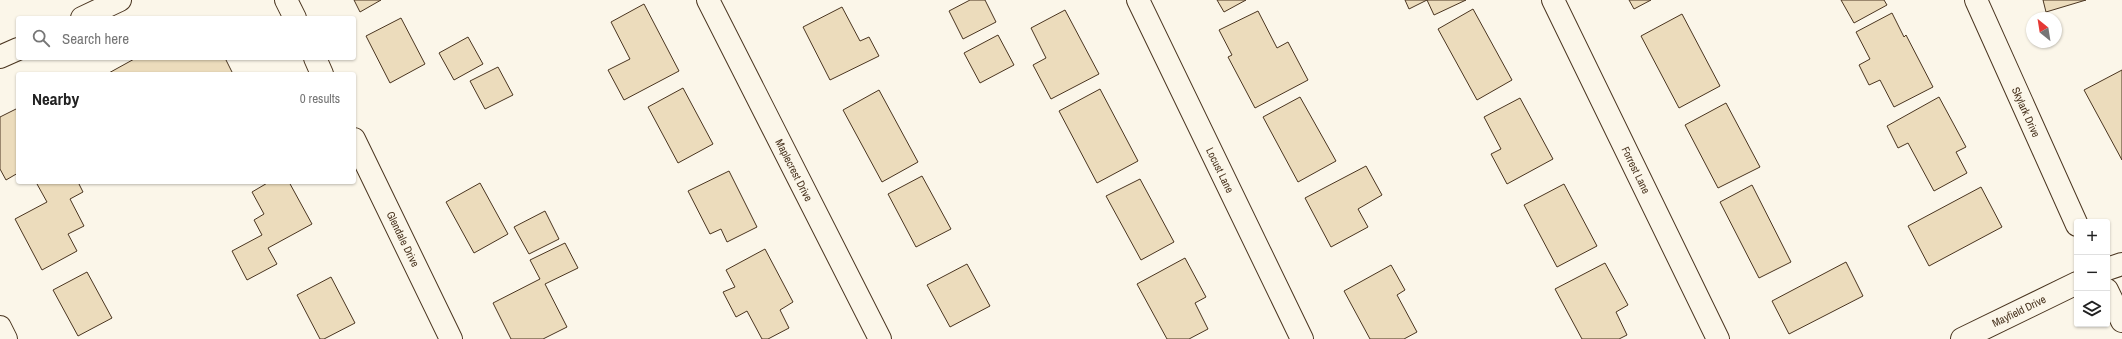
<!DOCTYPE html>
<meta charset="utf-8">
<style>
body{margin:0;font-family:"Archivo Narrow",sans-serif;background:#f6f6f6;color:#222}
.controls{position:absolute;right:12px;bottom:12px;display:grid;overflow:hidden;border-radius:4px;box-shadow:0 1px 3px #0004}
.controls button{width:36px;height:36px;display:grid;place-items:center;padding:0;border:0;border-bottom:1px solid #e0e0e0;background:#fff;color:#222;font:20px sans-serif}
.compass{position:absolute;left:2026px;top:12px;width:36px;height:36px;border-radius:50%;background:#fff;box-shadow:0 1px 3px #0004;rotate:330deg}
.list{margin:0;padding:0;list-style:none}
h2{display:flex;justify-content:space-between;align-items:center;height:52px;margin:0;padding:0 16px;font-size:17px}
h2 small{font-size:13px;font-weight:400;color:#767676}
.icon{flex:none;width:22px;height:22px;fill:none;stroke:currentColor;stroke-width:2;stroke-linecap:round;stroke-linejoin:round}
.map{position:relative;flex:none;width:2122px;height:339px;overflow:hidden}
.search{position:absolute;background:#fff;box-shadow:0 1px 3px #0004;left:16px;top:16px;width:340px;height:44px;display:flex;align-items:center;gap:10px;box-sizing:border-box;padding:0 14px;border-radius:4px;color:#767676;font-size:15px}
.panel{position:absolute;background:#fff;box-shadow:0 1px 3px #0004;left:16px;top:72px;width:340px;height:112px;border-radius:4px}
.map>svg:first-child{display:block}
.building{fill:#ecdcbc;stroke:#4a3520}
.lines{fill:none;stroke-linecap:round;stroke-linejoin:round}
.street-casing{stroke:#4a3520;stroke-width:24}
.street{stroke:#fbf6e9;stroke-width:22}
.labels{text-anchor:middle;stroke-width:3;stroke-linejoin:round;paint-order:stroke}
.street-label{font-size:11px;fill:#4a3520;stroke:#fbf6e9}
</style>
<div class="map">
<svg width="2122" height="339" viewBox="0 0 2122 339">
<rect width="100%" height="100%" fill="#fbf6e9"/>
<path class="building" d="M354,0H381L360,12Z
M970,0H985L996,22L963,39L949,11Z
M1217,0H1246L1224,12Z
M1405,0H1466L1434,15L1427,0L1409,9Z
M1629,0H1651L1634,9Z
M1841,0H1884L1887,5L1854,23Z
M2043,0H2086L2046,12Z
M644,4L679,71L624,100L608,70L630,59L611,22Z
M842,7L860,41L869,37L879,56L830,80L803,27Z
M1473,9L1512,80L1477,100L1438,29Z
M1065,10L1099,74L1051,99L1033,65L1046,58L1031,28Z
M1258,11L1277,48L1288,42L1308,80L1255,108L1228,57L1232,55L1219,30Z
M1892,13L1904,37L1906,35L1933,87L1894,107L1880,80L1869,85L1859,65L1870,59L1856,32Z
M1682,14L1720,86L1679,108L1641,36Z
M401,18L425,64L390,83L366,36Z
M998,35L1014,65L980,83L964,53Z
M468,37L483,64L454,80L439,53Z
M136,58H225L233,74H107Z
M498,67L513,95L485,109L470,81Z
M2122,70V160L2084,90Z
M683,88L713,144L678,163L648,107Z
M1100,89L1138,161L1097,183L1059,111Z
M879,90L918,162L882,182L843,110Z
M1300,97L1336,161L1298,182L1263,117Z
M1939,97L1966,147L1956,152L1967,173L1934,191L1908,143L1898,148L1887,126Z
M1520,98L1553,159L1507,184L1491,154L1501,149L1484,117Z
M1726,103L1760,167L1718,188L1685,125Z
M18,108V173L6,180L0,169V117Z
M1366,166L1382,195L1358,209L1368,227L1331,247L1305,198Z
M729,171L757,227L727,242L721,229L710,234L688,191Z
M922,176L951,229L916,247L888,194Z
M1140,179L1174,242L1141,260L1106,196Z
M41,182H78L83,192L70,199L84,226L68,234L77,251L42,270L15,219L47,202L37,184Z
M269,182H289L312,224L268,248L277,264L247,280L232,251L262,235L254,220L264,214L252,192Z
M480,183L508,234L474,253L446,202Z
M1564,184L1597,246L1557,267L1524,205Z
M1752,185L1791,262L1759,278L1720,202Z
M1981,187L2002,227L1929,266L1908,226Z
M545,211L559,239L529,254L514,227Z
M565,243L578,268L545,284L567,327L543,339H511L493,303L540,279L530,260Z
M765,249L793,302L780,310L789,328L768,339H762L747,311L736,317L723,292L735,287L726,270Z
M1185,258L1206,297L1195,303L1208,329L1189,339H1167L1137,284Z
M1846,262L1863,296L1789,334L1772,301Z
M1605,263L1628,305L1616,312L1627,335L1619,339H1582L1555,289Z
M967,264L990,306L950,327L927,285Z
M1391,265L1405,290L1397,295L1417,332L1404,339H1370L1344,291Z
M87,272L112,318L78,336L53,290Z
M331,277L355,323L324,339H320L297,295Z"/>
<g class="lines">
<defs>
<path id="street" d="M286,0L295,18
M708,0L880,339
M1138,0L1302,339
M1553,0L1718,339
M1976,0L2077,225
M82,18L120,0
M0,57L18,49
M315,58L322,74
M354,139L451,339
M2107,269L2122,264
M2107,290L2122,321
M0,327L6,339
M1962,339L2077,283"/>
</defs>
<use href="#street" class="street-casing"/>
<use href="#street" class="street"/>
</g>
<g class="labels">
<g class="street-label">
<text transform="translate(2026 112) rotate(66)" y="4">Skylark Drive</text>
<text transform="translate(794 170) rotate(63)" y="4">Maplecrest Drive</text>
<text transform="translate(1220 170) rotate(64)" y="4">Locust Lane</text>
<text transform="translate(1636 170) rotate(64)" y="4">Forrest Lane</text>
<text transform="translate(403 239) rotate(64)" y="4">Glendale Drive</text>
<text transform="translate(2019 311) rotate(-26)" y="4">Mayfield Drive</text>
</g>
</g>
</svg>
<div class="controls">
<button>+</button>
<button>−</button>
<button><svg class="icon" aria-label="layers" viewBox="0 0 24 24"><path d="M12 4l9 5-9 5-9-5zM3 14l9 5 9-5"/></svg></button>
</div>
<svg class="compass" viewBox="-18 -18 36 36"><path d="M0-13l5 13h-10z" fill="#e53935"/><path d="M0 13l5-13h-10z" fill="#767676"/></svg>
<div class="search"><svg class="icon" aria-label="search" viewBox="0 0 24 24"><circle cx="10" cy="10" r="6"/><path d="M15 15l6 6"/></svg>Search here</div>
<section class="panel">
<h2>Nearby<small>0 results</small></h2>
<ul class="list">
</ul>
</section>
</div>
